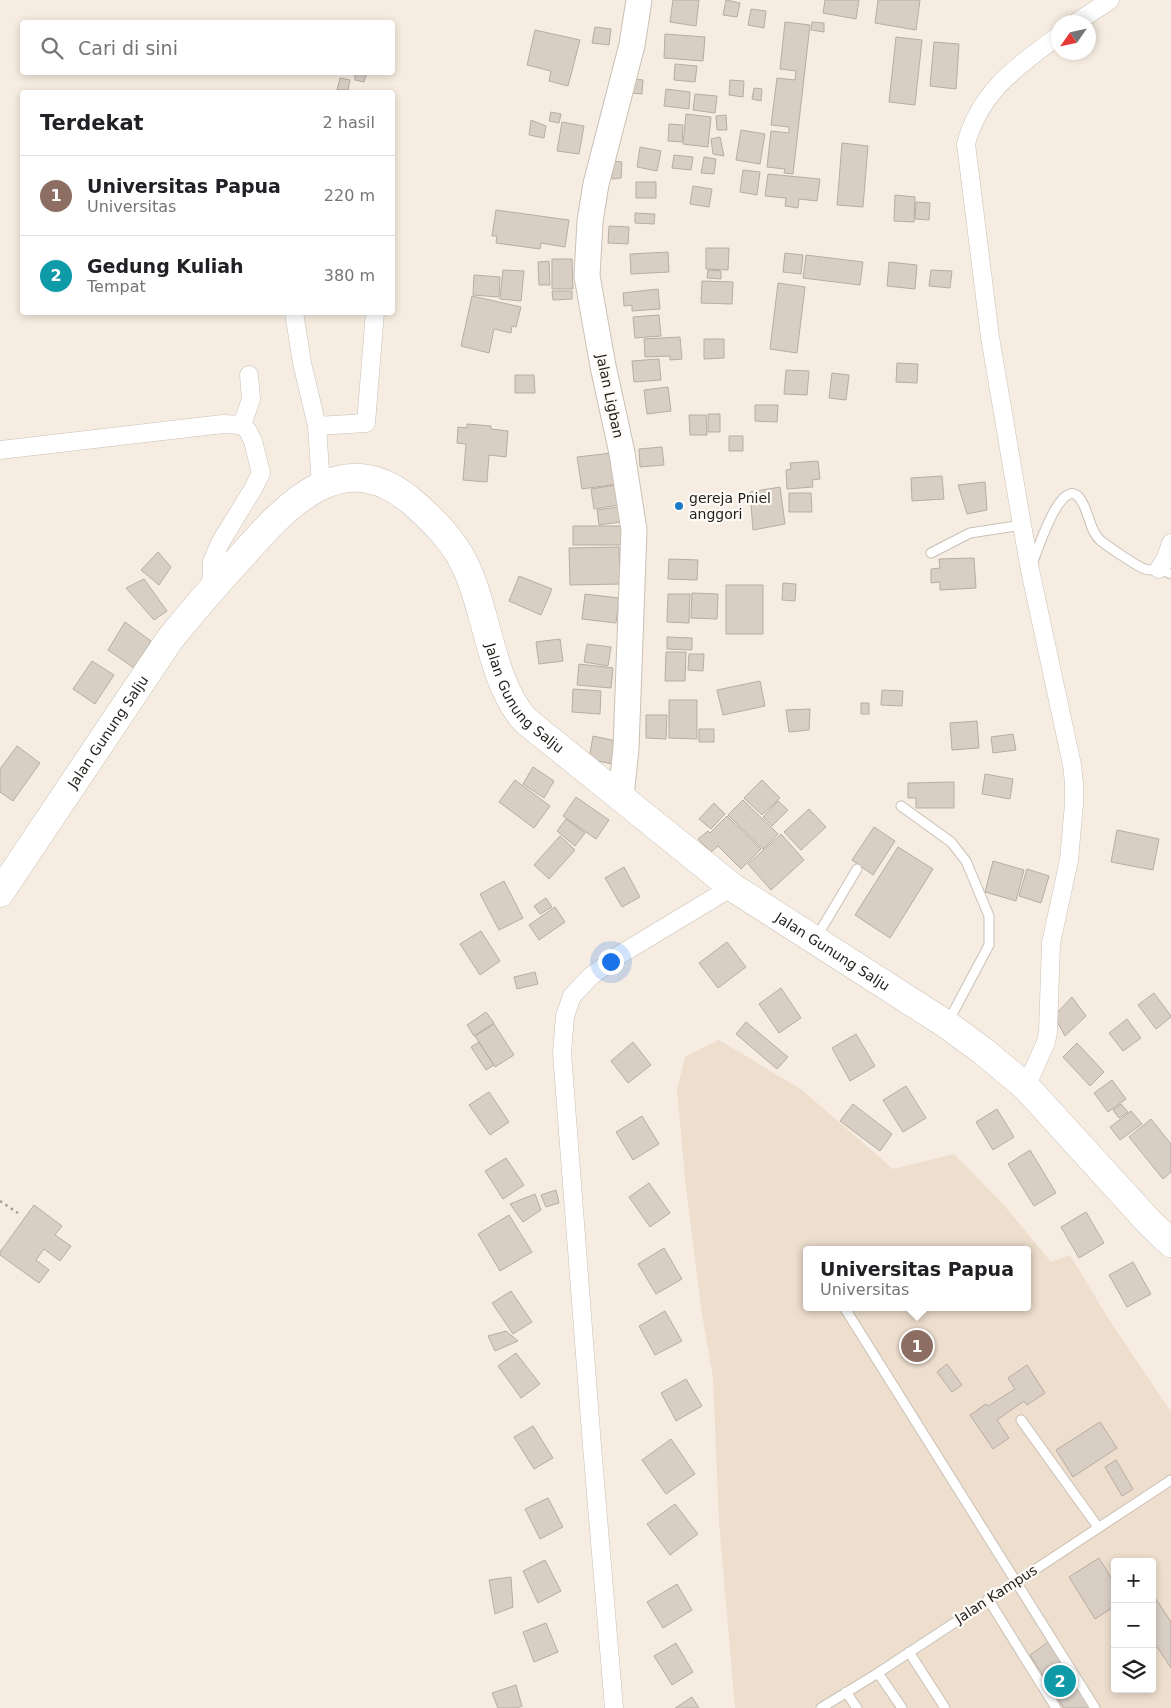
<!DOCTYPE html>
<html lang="id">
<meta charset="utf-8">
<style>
body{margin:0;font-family:"DejaVu Sans",sans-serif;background:#f6f6f6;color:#202124}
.controls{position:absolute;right:15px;bottom:15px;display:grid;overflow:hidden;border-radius:5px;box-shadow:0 2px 8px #0003}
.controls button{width:45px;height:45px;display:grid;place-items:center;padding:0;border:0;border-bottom:1px solid #e0e0e0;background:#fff;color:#202124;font:25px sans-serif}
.compass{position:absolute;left:1051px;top:15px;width:45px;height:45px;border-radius:50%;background:#fff;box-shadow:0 2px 8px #0003;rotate:236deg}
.you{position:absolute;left:610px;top:961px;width:18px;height:18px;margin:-12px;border:4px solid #fff;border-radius:50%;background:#1a73e8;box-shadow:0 0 0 8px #1a73e833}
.badge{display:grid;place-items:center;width:32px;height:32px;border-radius:50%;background:#1c79c6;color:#fff;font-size:16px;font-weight:700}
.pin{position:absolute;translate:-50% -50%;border:2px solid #fff;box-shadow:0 1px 5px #0006}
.popup{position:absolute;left:803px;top:1246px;width:228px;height:65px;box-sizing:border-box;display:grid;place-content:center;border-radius:5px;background:#fff;filter:drop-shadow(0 1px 4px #0005);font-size:16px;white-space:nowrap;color:#757577}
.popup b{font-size:19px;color:#202124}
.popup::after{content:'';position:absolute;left:50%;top:100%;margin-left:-10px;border:10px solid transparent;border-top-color:#fff}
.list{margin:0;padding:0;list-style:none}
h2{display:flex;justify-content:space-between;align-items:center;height:65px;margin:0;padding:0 20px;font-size:21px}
h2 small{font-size:16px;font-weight:400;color:#757577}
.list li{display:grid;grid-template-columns:32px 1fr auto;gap:15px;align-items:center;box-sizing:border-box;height:80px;padding:0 20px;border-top:1px solid #e0e0e0}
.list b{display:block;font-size:19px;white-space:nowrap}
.list p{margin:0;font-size:16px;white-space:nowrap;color:#757577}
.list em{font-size:16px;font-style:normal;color:#757577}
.icon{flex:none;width:28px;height:28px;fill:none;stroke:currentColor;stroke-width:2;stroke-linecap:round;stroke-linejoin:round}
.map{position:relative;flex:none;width:1171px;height:1708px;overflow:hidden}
.search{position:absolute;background:#fff;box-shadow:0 2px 8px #0003;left:20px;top:20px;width:375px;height:55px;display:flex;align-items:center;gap:12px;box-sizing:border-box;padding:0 18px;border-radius:5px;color:#757577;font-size:19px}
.panel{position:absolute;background:#fff;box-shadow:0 2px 8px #0003;left:20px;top:90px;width:375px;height:225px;border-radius:5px}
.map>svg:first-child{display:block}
.built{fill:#eddecd;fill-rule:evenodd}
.building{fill:#d8cec4;stroke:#b7ada2}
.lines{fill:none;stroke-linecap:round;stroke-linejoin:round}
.lane-casing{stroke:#cac0b6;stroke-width:11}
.street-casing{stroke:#cac0b6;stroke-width:19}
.secondary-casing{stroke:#cac0b6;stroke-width:27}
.primary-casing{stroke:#cac0b6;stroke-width:29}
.path{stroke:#a69f96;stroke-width:2.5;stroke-dasharray:2.5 4;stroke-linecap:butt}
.lane{stroke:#fff;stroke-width:9}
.street{stroke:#fff;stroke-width:18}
.secondary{stroke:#fff;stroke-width:25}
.primary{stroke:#fff;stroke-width:28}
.poi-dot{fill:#1c79c6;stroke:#fefaf6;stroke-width:2}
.labels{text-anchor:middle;stroke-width:4.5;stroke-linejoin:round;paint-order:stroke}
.street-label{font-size:14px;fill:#221f1b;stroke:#fefaf6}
.poi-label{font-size:14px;fill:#221f1b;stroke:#fefaf6;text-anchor:start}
</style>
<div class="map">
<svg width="1171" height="1708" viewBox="0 0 1171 1708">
<rect width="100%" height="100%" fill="#f6ece1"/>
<path class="built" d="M719,1040L802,1090L893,1169L954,1154L1002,1203L1051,1262L1070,1255L1106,1315L1171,1412V1708H735L719,1521L713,1377L702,1314L686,1188L677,1090L685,1057ZM807,1250H1027V1307H807ZM1115,1562H1152V1689H1115Z"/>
<path class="building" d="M673,0H699L696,26L670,22Z
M726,0L740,3L737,17L723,15Z
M825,0H859L856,19L823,13Z
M878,0H920L916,30L875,23Z
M751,9L766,11L764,28L748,25Z
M785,22L810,25L793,174L784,173L785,169L767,167L771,131L789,133V127L771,125L777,78L795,80L796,71L780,69Z
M812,22L824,23V32L811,30Z
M595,27L611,29L609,45L592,43Z
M535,30L580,40L568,86L549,81L551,71L527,65Z
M665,34L705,37L703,61L664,58Z
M896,37L922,40L915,105L889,102Z
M934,42L959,44L956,89L930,86Z
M675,64L697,66L695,82L674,80Z
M355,72H367L364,82L355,80Z
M340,78L350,80L348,90H337Z
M633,79L643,80L642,94L631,93Z
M730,80L744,81L743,97L729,95Z
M754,88L762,89L761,101L752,99Z
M666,89L690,92L689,109L664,106Z
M695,94L717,96L715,113L693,110Z
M551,112L561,114L559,123L549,121Z
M686,114L711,117L708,147L683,144Z
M726,115L727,130H717L716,116Z
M531,120L546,126L544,138L529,135Z
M562,122L584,126L579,154L557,151Z
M669,124L683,125L682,142L668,141Z
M741,130L765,134L760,164L736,160Z
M720,137L724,156L713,154L711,139Z
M842,143L868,146L863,207L837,205Z
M640,147L661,151L657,171L637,167Z
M674,155L693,157L691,170L672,168Z
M704,157L716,159L714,174L701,173Z
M612,161L622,162L621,178L612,179Z
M743,170L760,172L757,195L740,192Z
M768,174L820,179L817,201L799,199L798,208L785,206L786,198L765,196Z
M636,182H656V198H636Z
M693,186L712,189L709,207L690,204Z
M895,195L915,197L914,222L894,221Z
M916,202L930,203L929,220L915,219Z
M496,210L569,220L565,247L541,243L540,249L496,243L497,236H492Z
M635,213L655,214L654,224L635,223Z
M609,226L629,227L628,244L608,243Z
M706,248H729L728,270L706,269Z
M668,252L669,272L631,274L630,254Z
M785,253L803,255L801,274L783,272Z
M806,255L863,262L860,285L803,278Z
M552,259H572L573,289H552Z
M549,261L550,285H539L538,262Z
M889,262L917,265L915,289L887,286Z
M503,270L524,271L521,301L500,299Z
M708,270L721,271V279L707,278Z
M931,270L952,271L950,288L929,286Z
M474,275L500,277L499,297L473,295Z
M702,281L733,282L732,304L701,303Z
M778,283L805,287L797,353L770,349Z
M658,289L660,309L632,311V305L624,306L623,293Z
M552,291H572V299L553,300Z
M472,296L521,307L516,327L512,326L511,333L494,329L489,353L461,346Z
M659,315L661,336L635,338L633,317Z
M680,337L682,359L670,360V356L645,357L644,339Z
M704,339H724V358L704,359Z
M659,359L661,380L634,382L632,361Z
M897,363L918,364L917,383L896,382Z
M786,370L809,371L807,395L784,394Z
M832,373L849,375L846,400L829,398Z
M515,375H534L535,393H515Z
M668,387L671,411L647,414L644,390Z
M755,405H778L777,422L755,421Z
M708,414H720V432H708Z
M689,415H706L707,435H690Z
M467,424L491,426V429L508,431L506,457L489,455L487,482L463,480L466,444L457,443L458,427L467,428Z
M729,436H743V451H729Z
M662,447L664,465L640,467L639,449Z
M612,453L617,484L582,489L577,457Z
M818,461L820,479L812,480L813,487L787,489L786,470L791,469L790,463Z
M942,476L944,499L912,501L911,478Z
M985,482L987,510L967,514L958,485Z
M616,485L619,505L594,509L591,489Z
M780,487L785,524L753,530L750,492Z
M789,493H811L812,512H789Z
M619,507L621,522L599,525L597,510Z
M573,526H623V545H573Z
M619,547L620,584L570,585L569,548Z
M158,552L171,567L159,585L141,570Z
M974,558L976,588L940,590V582L931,583V569L940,568L939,559Z
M669,559L698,560L697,580L668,579Z
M519,576L552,589L541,615L509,601Z
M144,579L167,611L154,620L126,588Z
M783,583L796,584L795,601L782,600Z
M726,585H763V634H726Z
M692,593L718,594L717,619L691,618Z
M585,594L619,598L616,623L582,619Z
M668,594H690L689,623L667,622Z
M125,622L151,641L134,668L108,650Z
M667,637L692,638V650L667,649Z
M560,639L563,661L539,664L536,642Z
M587,644L611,647L608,666L584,662Z
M666,652H686L685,681H665Z
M689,654H704L703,671L688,670Z
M92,661L114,675L95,704L73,689Z
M579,664L613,668L611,688L577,685Z
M760,681L765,706L723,715L717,690Z
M573,689L601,691L600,714L572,712Z
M882,690L903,691L902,706L881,705Z
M669,700H697V739L669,738Z
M861,703H869V714H861Z
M810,709L809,730L789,732L786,710Z
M646,715H667L666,739L646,738Z
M977,721L979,748L952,750L950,723Z
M699,729H714V742H699Z
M1013,734L1016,750L993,753L991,737Z
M593,736L616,741L612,764L589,759Z
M17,746L40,763L13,801L0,792V769Z
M533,767L554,781L544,798L523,784Z
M985,774L1013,779L1010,799L982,794Z
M515,780L550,806L534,828L499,802Z
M762,780L780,798L762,815L744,798Z
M954,782V808H916V798H908V783Z
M576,797L609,820L596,839L563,816Z
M743,800L778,834L763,849L728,815Z
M778,801L788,810L772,826L763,817Z
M714,803L725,814L711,829L699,819Z
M809,809L826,827L801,850L784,832Z
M727,816L761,849L741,869L718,846L711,852L698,839L708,831L710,833Z
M566,819L585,833L575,846L557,831Z
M874,827L895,841L873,875L852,860Z
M1117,830L1159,839L1153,870L1111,862Z
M781,834L804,860L771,890L748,864Z
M560,836L575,850L549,879L534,865Z
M898,847L933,869L890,938L855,915Z
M993,861L1024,870L1016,901L985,892Z
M624,867L640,897L622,907L605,878Z
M1027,869L1049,876L1041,903L1019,896Z
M504,881L523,918L499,930L480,894Z
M546,898L552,907L540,914L534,906Z
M555,907L565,922L539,940L529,925Z
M481,931L500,961L480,975L460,944Z
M727,942L746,967L718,988L699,963Z
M535,972L538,984L517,989L514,977Z
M781,988L801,1018L779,1033L759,1004Z
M1154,993L1171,1016V1017L1156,1029L1138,1005Z
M1072,997L1086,1016L1065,1036L1054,1016Z
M486,1012L494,1023L474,1036L467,1025Z
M1127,1019L1141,1038L1123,1051L1109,1033Z
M746,1022L788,1057L777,1069L736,1034Z
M494,1024L514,1055L495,1067L475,1036Z
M856,1034L875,1066L850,1081L832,1048Z
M479,1042L494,1065L486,1070L471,1047Z
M633,1042L651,1065L628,1083L611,1061Z
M1077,1043L1104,1072L1090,1086L1063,1057Z
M1112,1080L1126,1099L1108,1112L1094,1093Z
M906,1086L926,1118L903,1132L883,1100Z
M489,1092L509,1122L490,1135L469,1105Z
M853,1104L892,1134L880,1151L840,1121Z
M1121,1104L1128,1112L1119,1118L1113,1110Z
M997,1109L1014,1137L993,1150L976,1122Z
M1131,1111L1142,1124L1120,1140L1110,1127Z
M642,1116L659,1144L633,1160L616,1132Z
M1151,1119L1171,1144V1172L1163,1179L1129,1137Z
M1030,1150L1056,1193L1034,1206L1008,1164Z
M506,1158L524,1185L503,1199L485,1171Z
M649,1183L670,1213L650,1227L629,1197Z
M556,1190L559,1203L546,1207L541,1195Z
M535,1194L541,1210L523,1222L510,1204Z
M34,1205L62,1226L55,1235L71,1246L60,1261L44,1249L36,1260L49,1270L39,1283L0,1255V1252Z
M1086,1212L1104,1243L1079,1258L1061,1227Z
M509,1215L532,1252L500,1271L478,1234Z
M664,1248L682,1279L656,1294L638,1264Z
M1133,1262L1151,1294L1127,1307L1109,1275Z
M511,1291L532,1322L513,1334L492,1303Z
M665,1311L682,1341L655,1355L639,1326Z
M506,1331L518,1341L495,1351L488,1336Z
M516,1353L540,1384L521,1398L498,1366Z
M947,1364L962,1385L952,1392L937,1372Z
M1027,1365L1045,1393L1027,1405L1024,1401L997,1420L1009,1438L993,1449L970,1415L986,1404L988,1406L1015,1389L1008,1378Z
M686,1379L702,1406L676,1421L661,1393Z
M1100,1422L1117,1448L1073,1477L1056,1450Z
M533,1426L553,1458L534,1469L514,1437Z
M671,1439L695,1474L666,1494L642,1460Z
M1116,1460L1133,1489L1122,1496L1105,1467Z
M548,1498L563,1527L540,1539L525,1509Z
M675,1504L698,1534L670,1555L647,1524Z
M1099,1558L1115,1584V1606L1095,1619L1069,1577Z
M545,1560L561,1591L538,1603L523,1571Z
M511,1577L513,1607L495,1614L489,1580Z
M677,1584L692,1610L663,1628L647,1602Z
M1152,1593L1171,1622V1668L1152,1639Z
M546,1623L558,1652L534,1662L523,1632Z
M1048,1642L1090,1708H1064L1030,1655Z
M676,1643L693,1672L672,1685L654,1656Z
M516,1685L522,1706L517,1708H498L492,1693Z
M692,1697L699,1708H675Z"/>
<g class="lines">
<defs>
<path id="lane" d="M931,553L970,533L1022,525
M1032,564C1037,553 1063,467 1082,502C1089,513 1090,531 1100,540C1107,546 1138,567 1145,569C1150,571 1155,569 1160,570C1164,570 1168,573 1171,574
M901,806L951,842L966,861L989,916V945L948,1022
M816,938L857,869
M844,1307L1095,1708
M1021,1420L1098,1527
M988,1599L1056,1708
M909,1652L945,1708
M878,1673L902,1708
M846,1692L857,1708
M821,1708L878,1673L1171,1480"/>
<path id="street" d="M1077,22L1110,0
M294,312L302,363L317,426L321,486
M242,425L251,399L249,375
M317,426L366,423L375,312
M0,450L223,424L242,425L248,431L253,441L261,473L253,489L220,543L212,562L211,590
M1159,569L1166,558L1171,543
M1026,1087L1046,1042L1048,1032L1051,943L1069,860L1074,804V783L1072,765L1030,570L1022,525L990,337L966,144C980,91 1018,66 1058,36
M614,1708L592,1446L562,1053L565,1016L572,996L591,976L621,954L732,887"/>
<path id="secondary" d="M621,797L626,748L634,530L622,453L603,366L587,276L590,221L596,184L632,45L639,0"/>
<g id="primary">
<path id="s1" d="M0,893L170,639C192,612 215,585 239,559C288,503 345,440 417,506C439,526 458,546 469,574C488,619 493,686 526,721L732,887L946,1024L983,1051L1026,1087L1149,1222L1171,1243"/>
</g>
</defs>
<use href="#lane" class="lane-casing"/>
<use href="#street" class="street-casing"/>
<use href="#secondary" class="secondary-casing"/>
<use href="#primary" class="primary-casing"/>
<path class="path" d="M0,1201L18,1213"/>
<use href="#lane" class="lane"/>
<use href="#street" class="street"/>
<use href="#secondary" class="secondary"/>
<use href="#primary" class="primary"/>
</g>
<circle class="poi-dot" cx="679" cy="506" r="5"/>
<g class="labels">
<g class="street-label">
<text transform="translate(610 396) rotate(78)" y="5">Jalan Ligban</text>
<text dy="5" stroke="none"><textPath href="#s1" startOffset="852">Jalan Gunung Salju</textPath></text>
<text dy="5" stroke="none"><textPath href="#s1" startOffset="194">Jalan Gunung Salju</textPath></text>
<text dy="5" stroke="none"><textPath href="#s1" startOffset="1256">Jalan Gunung Salju</textPath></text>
<text transform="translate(996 1594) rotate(-33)" y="5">Jalan Kampus</text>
</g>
<g class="poi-label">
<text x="689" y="503">gereja Pniel<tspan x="689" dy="16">anggori</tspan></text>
</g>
</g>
</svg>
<div class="controls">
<button>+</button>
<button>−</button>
<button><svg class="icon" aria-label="layers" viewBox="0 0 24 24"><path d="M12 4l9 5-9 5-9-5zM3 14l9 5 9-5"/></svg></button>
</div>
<svg class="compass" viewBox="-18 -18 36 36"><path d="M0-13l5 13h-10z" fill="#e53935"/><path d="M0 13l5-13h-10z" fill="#757577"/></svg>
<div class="you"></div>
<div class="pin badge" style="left:917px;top:1346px;background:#8d6e63">1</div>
<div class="popup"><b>Universitas Papua</b>Universitas</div>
<div class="pin badge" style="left:1060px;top:1681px;background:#0f9aa8">2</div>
<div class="search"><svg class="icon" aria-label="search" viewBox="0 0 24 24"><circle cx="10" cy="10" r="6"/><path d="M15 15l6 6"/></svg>Cari di sini</div>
<section class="panel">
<h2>Terdekat<small>2 hasil</small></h2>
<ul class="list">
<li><span class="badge" style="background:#8d6e63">1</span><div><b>Universitas Papua</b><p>Universitas</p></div><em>220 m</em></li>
<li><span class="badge" style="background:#0f9aa8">2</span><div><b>Gedung Kuliah</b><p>Tempat</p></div><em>380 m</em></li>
</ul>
</section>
</div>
